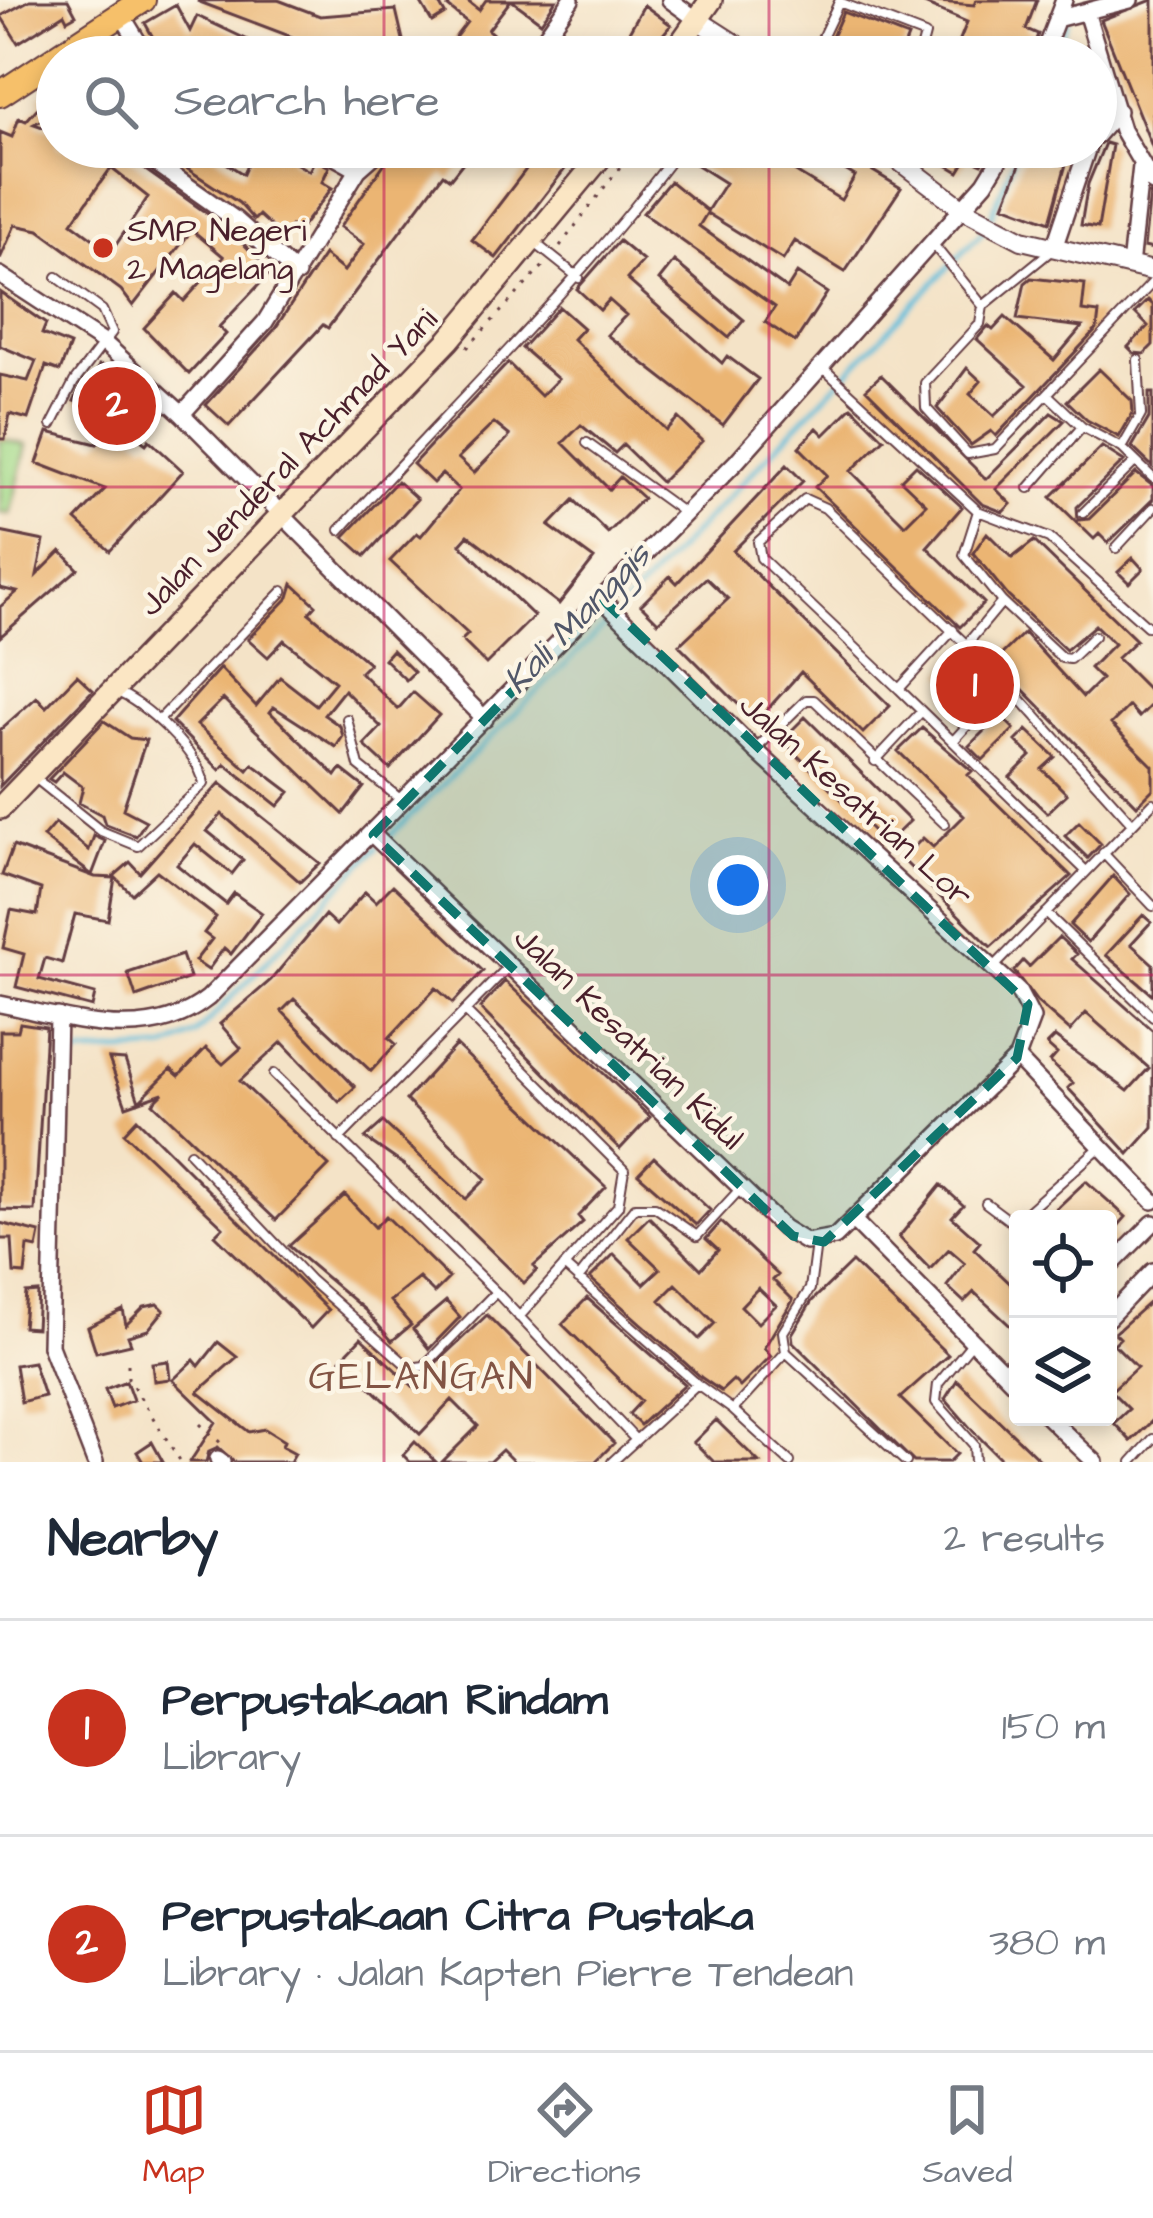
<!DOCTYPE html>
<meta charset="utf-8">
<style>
body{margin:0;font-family:"Architects Daughter",sans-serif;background:#f2f2f3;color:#1f2937}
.controls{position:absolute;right:36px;bottom:36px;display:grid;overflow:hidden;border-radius:12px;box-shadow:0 6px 18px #0003}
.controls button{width:108px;height:108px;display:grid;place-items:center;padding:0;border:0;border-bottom:3px solid #e0e1e3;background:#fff;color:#1f2937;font:60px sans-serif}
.you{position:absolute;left:738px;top:885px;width:42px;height:42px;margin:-30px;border:9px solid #fff;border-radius:50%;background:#1a73e8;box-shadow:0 0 0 18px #1a73e833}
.badge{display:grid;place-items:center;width:78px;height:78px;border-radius:50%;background:#c8321e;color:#fff;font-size:39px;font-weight:700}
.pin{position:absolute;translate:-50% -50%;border:6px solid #fff;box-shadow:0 3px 12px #0006}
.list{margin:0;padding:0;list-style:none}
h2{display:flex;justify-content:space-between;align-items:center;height:156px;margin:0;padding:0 48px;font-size:51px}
h2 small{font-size:39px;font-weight:400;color:#747a83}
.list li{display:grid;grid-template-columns:78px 1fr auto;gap:36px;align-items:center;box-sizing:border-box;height:216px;padding:0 48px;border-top:3px solid #e0e1e3}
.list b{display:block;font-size:45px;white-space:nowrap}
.list p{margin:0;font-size:39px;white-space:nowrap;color:#747a83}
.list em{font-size:39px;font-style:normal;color:#747a83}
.icon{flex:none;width:66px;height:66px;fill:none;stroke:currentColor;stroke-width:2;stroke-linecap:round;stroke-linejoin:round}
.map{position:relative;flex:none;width:1153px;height:1462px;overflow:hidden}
.search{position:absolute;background:#fff;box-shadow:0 6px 18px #0003;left:36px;right:36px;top:36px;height:132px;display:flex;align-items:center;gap:30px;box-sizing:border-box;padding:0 42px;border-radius:66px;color:#747a83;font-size:45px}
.sheet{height:588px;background:#fff}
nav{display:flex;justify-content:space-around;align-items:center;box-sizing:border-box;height:168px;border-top:3px solid #e0e1e3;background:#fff;font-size:33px;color:#747a83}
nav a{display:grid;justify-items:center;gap:6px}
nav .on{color:#c8321e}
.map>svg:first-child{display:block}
.green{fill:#a6dc8d;stroke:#787e5c;stroke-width:3}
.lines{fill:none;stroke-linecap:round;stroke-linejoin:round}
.stream{stroke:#5dbedc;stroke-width:4.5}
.building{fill:#ebb573;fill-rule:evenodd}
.service-casing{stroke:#643c42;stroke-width:12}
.minor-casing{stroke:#643c42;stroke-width:20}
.tertiary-casing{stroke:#643c42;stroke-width:22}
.secondary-casing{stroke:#643c42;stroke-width:26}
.primary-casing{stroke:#643c42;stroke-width:28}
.path{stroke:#643c42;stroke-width:3;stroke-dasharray:3 9;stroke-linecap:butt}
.service{stroke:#fff;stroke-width:8}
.minor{stroke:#fff;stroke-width:15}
.tertiary{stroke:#fff;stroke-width:18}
.secondary{stroke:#fbe6c4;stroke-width:21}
.primary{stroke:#f6c06b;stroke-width:24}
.marked{fill:#0f766e;fill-opacity:0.2;stroke:#0f766e;stroke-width:9;stroke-dasharray:24 15;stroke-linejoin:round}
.grid{fill:none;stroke:#c2185b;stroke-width:3;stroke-opacity:0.55}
.poi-dot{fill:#c8321e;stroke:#fcf5e5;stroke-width:4.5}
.labels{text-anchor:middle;stroke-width:9;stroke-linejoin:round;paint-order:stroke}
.poi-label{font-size:33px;fill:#4a1f2b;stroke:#fcf5e5;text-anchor:start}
.street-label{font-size:33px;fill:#4a1f2b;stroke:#fcf5e5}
.water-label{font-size:36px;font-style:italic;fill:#515769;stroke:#fcf5e5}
.quarter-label{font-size:39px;letter-spacing:3px;fill:#825444;stroke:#fcf5e5}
</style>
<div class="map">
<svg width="1153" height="1462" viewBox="0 0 1153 1462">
<rect width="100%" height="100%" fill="#fcf5e5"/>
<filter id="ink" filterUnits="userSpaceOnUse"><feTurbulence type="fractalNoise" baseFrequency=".00833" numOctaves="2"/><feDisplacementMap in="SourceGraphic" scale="24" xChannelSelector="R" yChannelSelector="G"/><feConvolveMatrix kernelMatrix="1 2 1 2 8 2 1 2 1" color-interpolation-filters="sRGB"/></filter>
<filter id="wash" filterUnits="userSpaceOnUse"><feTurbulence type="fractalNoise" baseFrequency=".004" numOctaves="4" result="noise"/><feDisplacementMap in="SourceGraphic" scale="48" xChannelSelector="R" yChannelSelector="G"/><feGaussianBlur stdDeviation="2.7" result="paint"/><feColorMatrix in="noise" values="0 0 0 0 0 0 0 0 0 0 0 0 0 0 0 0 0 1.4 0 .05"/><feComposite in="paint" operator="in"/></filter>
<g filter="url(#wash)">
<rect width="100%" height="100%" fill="#f4e3c7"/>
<path class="green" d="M0,439L27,445L10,514L0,513Z"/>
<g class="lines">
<path class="stream" d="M1053,57L1068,21
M991,217L1018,147
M621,609L987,227
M386,840L614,617
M64,1076L73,1058L82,1054L165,1049L196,1034L377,848"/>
</g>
<g id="blocks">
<path class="building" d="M30,0H68L76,15L67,20L64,14L18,43L1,16Z
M278,0L320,16L396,10L407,57H299L300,40L197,1Z
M419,0H437L445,14L432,22Z
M453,0H466L479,10L486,0H511L488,30L494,35L482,51L472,43L461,57H440L467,22L448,7Z
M511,0H556L541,22Z
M915,0L974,5L976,0H1037L1026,29L1038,34L1030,57L971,52L953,57L967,22Z
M1152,0H1153V149L1101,20Z
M176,5L190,31L197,16L284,57H175L160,50L145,23Z
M644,5L671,25L644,57H615Z
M843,12L908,37L900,57H840L826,51Z
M57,88V112L34,124L57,132V147L99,153L113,147L229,229L271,272L219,327L226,334L189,374L144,328L176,293L184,301L224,257L192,230L133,306L121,290L39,230L15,225L0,259V132L12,137L19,118L26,121L43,102L40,97ZM111,168L148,197L111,252L72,223Z
M1105,143L1112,145L1098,228L1081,225L1088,184Z
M154,147H202L243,174L255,147H297L290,160L309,171L315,159L329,167L322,182L332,188L298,232L291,226L282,236L259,215L254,220L239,203Z
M396,147L416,161L427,147L472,151L450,179L443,174L328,328L323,325L229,426L206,405L274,330L324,255L344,271L364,244L340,227Z
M543,147H582L496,258L472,240Z
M690,147H755L841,200L855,176L806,147H843L856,154L853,159L901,188L845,272L795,241L783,260L707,213L699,226L787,289L797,273L827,293L795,342L765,322L775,307L643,213L670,181L707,211L725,183L684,157Z
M917,147H947L967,159L959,172Z
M967,147H993L982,164L963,156Z
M1027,147H1062L1059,154L1068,157L1050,222L1004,205Z
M1150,194L1153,195V249L1144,247Z
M619,241L643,261L627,279L722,363L727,356L758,379L723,425L607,335L626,315L609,300L600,310L577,289Z
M674,261L744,320L729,338L659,280Z
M1031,278L1085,284L1082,311L1099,313L1097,329L996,436L991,431L971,445L937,408L967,368L981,381L970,394L994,416L1027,385L977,339L988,326L993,330L1005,317L1054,360L1082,327L1017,319L1025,283Z
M0,292L46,324L42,334L70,345L60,371L46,366L28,419L10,414L5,439H0V375L28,381L36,361L0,346Z
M1148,300L1153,305V345L1144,354L1134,353L1128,347L1148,326L1135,313Z
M559,307L583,328L573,339L666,430L678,418L702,441L661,482L623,445L615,453L581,425L563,443L609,489L620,477L643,498L608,533L574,500L549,526L594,559L559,604L468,535L460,544L534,616L486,664L462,640L468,634L390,561L417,533L421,536L459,490L442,474L433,483L413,464L508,363L541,396L558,379L522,348ZM494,423L510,436L474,473L458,458Z
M99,365L116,370L111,384L136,395L112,419L103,416L106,411L74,401L81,386L91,390Z
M1099,369L1132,401L1133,413L1119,437L1087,420L1067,401Z
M881,375L986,479L1051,413L1064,421L996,489L1011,504L1003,512L982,504L866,389Z
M1149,393H1153V467L1132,447L1149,418Z
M852,407L884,439L851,471L905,525L926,504L901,480L916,465L962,507L927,547L984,603L960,627L815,487L827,475L799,447L817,428L824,435Z
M119,424L146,444L149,440L183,471L110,551L76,520L105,489L37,463L48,432L97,444Z
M1102,447L1124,461L1077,507L1078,520L1089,519L1136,473L1153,486V499L1108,543L1099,534L1094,539L1051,497Z
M787,465L803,481L733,551L890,706L863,733L801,672L756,722L679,645L728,599L706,578L658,622L641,605L670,576L677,583Z
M397,481L417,499L365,556L344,537Z
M0,532L44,541L37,575L61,551L78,569L0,637V607L17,592L0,588Z
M987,533L1012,558L1034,541L1136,640L1117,658L1153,694V703L1139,717L1129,706L1111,724L1153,766V789L1137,805L995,661L1024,633L1083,697L1101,679L1090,668L1114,644L1095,625L1066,650L1008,596L973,553Z
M1133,558L1143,569L1129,583L1118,572Z
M293,584L316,605L309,613L369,663L360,672L398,709L413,692L439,715L390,769L364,745L381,727L344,690L324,715L340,726L343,736L336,747L274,707L270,712L336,776L341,769L364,787L343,814L223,699L197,725L248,770L253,764L290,792L278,806L225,764L220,770L172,722L220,668L256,706L280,677L316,705L335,682L284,640L268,657L248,639L289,597Z
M392,650L414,672L406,680L384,659Z
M960,655L994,683L976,704L942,674Z
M77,675L93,690L0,786V730L37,697L46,707Z
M1000,715L1014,729L983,760L969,746Z
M805,717L910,821L886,844L782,740Z
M104,721L130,738L146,740L123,809L146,821L136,836L105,824L102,815L79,803L83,787L63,772L54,782L49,779Z
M922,728L972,771L968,775L1071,876L991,947L902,859L923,838L933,847L964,816L898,751Z
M1027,730L1055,757L1042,769L1067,794L1047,813L1010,777L1031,756L1016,741Z
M220,783L320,863L300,882L222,814L207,831L243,860L232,874L195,844L177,865L226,904L234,893L262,913L231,954L224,948L208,970L195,961L212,939L204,933L216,917L157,871L132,894L114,876L130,862L140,873Z
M1079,822L1101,844L1088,858L1065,836Z
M55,823L89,850L94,836L105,841L92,875L43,837Z
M13,846L95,877L115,878L108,920L75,914L62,963L45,958L39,979L95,994L92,1007L16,987L24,954L3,948L11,910L37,915L41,889L2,875Z
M1113,876L1130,894L1088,942L1070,925Z
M393,885L483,971L453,1003L436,988L389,1038L396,1044L371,1071L294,999L282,1011L355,1087L339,1102L282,1042L240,1081L329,1166L276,1220L153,1103L163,1093L126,1106L109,1059L125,1060L139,1101L171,1069L179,1076L206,1048L223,1064L241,1048L220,1024L271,980L325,915L336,925L365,892L376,902Z
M1143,915L1151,922L1131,944L1153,964V995L1106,955Z
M1059,937L1077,954L1072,959L1153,1031V1127L1129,1154L1068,1088L1073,1083L1050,1062L1057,1054L1047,1045L1055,1037L1128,1091L1149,1068L1086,1013L1070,1031L1037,1002L1014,971L1023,961L1029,967Z
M182,955L190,978L136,997L128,973Z
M505,981L650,1117L620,1149L480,1008Z
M20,1023L46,1027L35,1211L0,1210V1031H18Z
M456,1045L606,1187L578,1216L583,1222L534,1266L537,1270L524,1283L404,1165L365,1138L383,1122L466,1199L486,1179L406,1100Z
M137,1119L328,1310L311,1328L215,1235L223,1227L124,1133Z
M654,1157L710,1210L696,1225L638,1174Z
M1086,1181L1126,1217L1112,1233L1119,1240L1108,1251V1219H1059L1052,1213Z
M941,1185L963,1205L952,1217L980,1242L974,1249L1018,1291V1333L974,1292L964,1302L947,1286L965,1263L949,1249L930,1269L899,1237Z
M345,1195L375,1227L386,1216L449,1278L434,1293L419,1278L390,1301L411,1325L392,1341L365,1310L289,1246Z
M649,1217L701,1269L718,1250L706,1239L721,1222L778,1275L773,1280L793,1300L764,1348L771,1356L740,1387L733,1380L721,1391L702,1378L590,1278L614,1254L644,1284L660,1269L628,1238ZM676,1284L715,1323L699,1339L660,1300ZM758,1288L776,1305L758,1323L741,1306Z
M0,1223L40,1233L37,1248L28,1246L25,1274L14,1273L12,1239H0Z
M852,1262L948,1355L900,1398L957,1454L949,1462H914L793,1342L792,1334L812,1301Z
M38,1292L36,1328L23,1327L26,1293Z
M587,1298L685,1384L640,1425L629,1414L641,1401L562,1324Z
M1153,1299V1420L1131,1441L1114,1423L1129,1409L1111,1391L1137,1367L1114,1344L1120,1338L1115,1333Z
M446,1301L460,1317L429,1349L413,1329Z
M158,1304L164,1310L148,1330L128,1336L131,1344L96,1352L88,1327L123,1310L126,1325L144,1307Z
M487,1315L614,1443L595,1462H514L502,1450L489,1462H442L478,1426L452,1400L420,1434L341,1359L361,1338L417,1390L427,1381L422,1376Z
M218,1342L237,1357L198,1392L249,1432L265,1429L284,1441L282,1446L295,1453L290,1462H234L218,1447L209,1451L206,1462H190L216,1422L173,1380L194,1360L199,1366Z
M168,1361L170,1379L154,1381L152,1363Z
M33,1362L44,1396L21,1402L15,1365Z
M957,1380L1042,1462H1004L973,1431L945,1399Z
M126,1381L133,1400L112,1408L105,1389Z
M716,1420L759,1462H714L694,1442Z
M152,1442L163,1462H143L137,1452Z
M415,1442L436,1462H410L403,1455Z"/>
</g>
</g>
<g filter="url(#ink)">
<use href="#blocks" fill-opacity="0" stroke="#643c42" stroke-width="3"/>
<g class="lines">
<defs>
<path id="service" d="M814,55L839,2L925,35L919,57
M535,243L579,278
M932,243L983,306L980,324L925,383L926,408L968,454L995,449L1153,282
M983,306L1052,250
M822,367L978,511L964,555L1002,602L967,644
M52,425L74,382L112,332L102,310L57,277
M1082,427L1122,448L1141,415L1138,360
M587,443L684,513
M1122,448L1153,478
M1029,488L1082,427L1048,395
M978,511L1049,538L1147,626
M1083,513L1135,462
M340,530C455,403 579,285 681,147
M1116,548L1153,508
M1002,602L1062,658L1070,659L1094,636
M953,630L899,689L1086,871
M899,689L761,558L758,542L805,499L825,508L1006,683
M347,719L359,766L404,802
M159,720L283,591
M955,739L1006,683L1132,823
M756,749L806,700H814L945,824
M875,761L921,712
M35,778L101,831L138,846L204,784C200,754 143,700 114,691
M1103,853L1153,906
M1046,913L1153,1017
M995,966L1153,803
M465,1011L624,1170L618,1206L519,1317
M274,1074L496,1292L635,1439
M339,1139L510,965
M190,1153L310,1280L410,1368L424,1366L496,1292
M986,1203L1014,1224L1018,1220
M1019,1219L1099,1148
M564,1266L697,1384
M578,1279L635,1207H655L697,1236L742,1187
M972,1343L938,1384L936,1402L974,1445L975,1462
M786,1352L783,1332L810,1289L816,1243
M612,1462L697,1384L733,1410
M790,1462L733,1410L786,1352L906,1462
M1132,1462L1153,1439"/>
<path id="minor" d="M670,0L696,19
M121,14L145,53L139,57
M1087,15L1122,130L1153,183
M1056,19L1130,0
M94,31L110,57
M531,57L571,0
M1042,57L1064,0
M1096,136L1118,111
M133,147L236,220L297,274
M358,170L384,147
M1054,248L1088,147
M1130,266L1141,166
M0,275L104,343L182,414L485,719
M182,414L265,322L358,170L317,147
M373,835L783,1228L806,1242L835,1237L1017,1058L1032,1018L1018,991L755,750L602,599
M0,1004C70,1018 147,1047 208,998L736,462L985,183L1007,147
M58,1016L50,1346L95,1462
M1017,1058L1153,1201
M853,1220L1018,1387
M1108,1268L1153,1223
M1108,1318L1153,1271
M1004,1373L1018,1359
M1048,1417L1095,1462
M218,1459L222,1462"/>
<path id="tertiary" d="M696,19L755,57
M881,147L963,209L1022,240L1153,271"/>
<path id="secondary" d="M671,57L711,0
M0,808L449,340L609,147"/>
<path id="primary" d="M0,94L143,0"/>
</defs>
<use href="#service" class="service-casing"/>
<use href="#minor" class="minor-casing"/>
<use href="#tertiary" class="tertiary-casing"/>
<use href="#secondary" class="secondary-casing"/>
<use href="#primary" class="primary-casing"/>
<path class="path" d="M695,57L705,41
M560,246L635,147
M467,348L546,263
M128,1364V1378L181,1462
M200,1424L224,1446"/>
<use href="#service" class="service"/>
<use href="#minor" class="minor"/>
<use href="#tertiary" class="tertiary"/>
<use href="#secondary" class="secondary"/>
<use href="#primary" class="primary"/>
</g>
</g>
<path class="marked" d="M602,599L1028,1004L1017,1058L824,1242L793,1236L373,835Z"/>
<path class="grid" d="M384,0V57M769,0V57M384,147V1462M769,147V1462M0,487H1153M0,975H1153"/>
<circle class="poi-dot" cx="103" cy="248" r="12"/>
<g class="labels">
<g class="poi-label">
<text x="127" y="241">SMP Negeri<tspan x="127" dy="38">2 Magelang</tspan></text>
</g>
<g class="street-label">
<text transform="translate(287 461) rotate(-46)" y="12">Jalan Jenderal Achmad Yani</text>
<text transform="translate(857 799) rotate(42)" y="12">Jalan Kesatrian Lor</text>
<text transform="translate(630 1037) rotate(44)" y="12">Jalan Kesatrian Kidul</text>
</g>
<g class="water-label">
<text transform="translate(576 617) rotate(-46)" y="13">Kali Manggis</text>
</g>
<g class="quarter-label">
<text x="422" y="1389">GELANGAN</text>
</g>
</g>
</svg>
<div class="controls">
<button><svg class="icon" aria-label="locate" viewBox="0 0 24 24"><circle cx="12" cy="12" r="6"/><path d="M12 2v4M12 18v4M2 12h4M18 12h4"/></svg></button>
<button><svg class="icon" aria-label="layers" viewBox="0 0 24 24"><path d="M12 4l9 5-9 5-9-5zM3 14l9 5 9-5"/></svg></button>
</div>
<div class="you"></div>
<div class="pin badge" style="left:975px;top:685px">1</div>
<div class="pin badge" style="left:117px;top:406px">2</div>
<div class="search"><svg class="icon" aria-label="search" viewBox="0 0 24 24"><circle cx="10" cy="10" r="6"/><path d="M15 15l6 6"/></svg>Search here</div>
</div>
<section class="sheet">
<h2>Nearby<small>2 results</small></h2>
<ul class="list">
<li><span class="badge">1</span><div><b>Perpustakaan Rindam</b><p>Library</p></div><em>150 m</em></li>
<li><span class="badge">2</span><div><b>Perpustakaan Citra Pustaka</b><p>Library · Jalan Kapten Pierre Tendean</p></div><em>380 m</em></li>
</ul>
</section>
<nav>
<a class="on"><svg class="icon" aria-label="map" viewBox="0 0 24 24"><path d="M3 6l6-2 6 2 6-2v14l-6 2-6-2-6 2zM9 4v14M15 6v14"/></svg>Map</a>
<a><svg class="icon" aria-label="directions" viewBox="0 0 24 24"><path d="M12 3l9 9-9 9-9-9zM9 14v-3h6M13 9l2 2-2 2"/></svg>Directions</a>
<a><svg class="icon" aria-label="saved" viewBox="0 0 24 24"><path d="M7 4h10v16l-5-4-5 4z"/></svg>Saved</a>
</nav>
